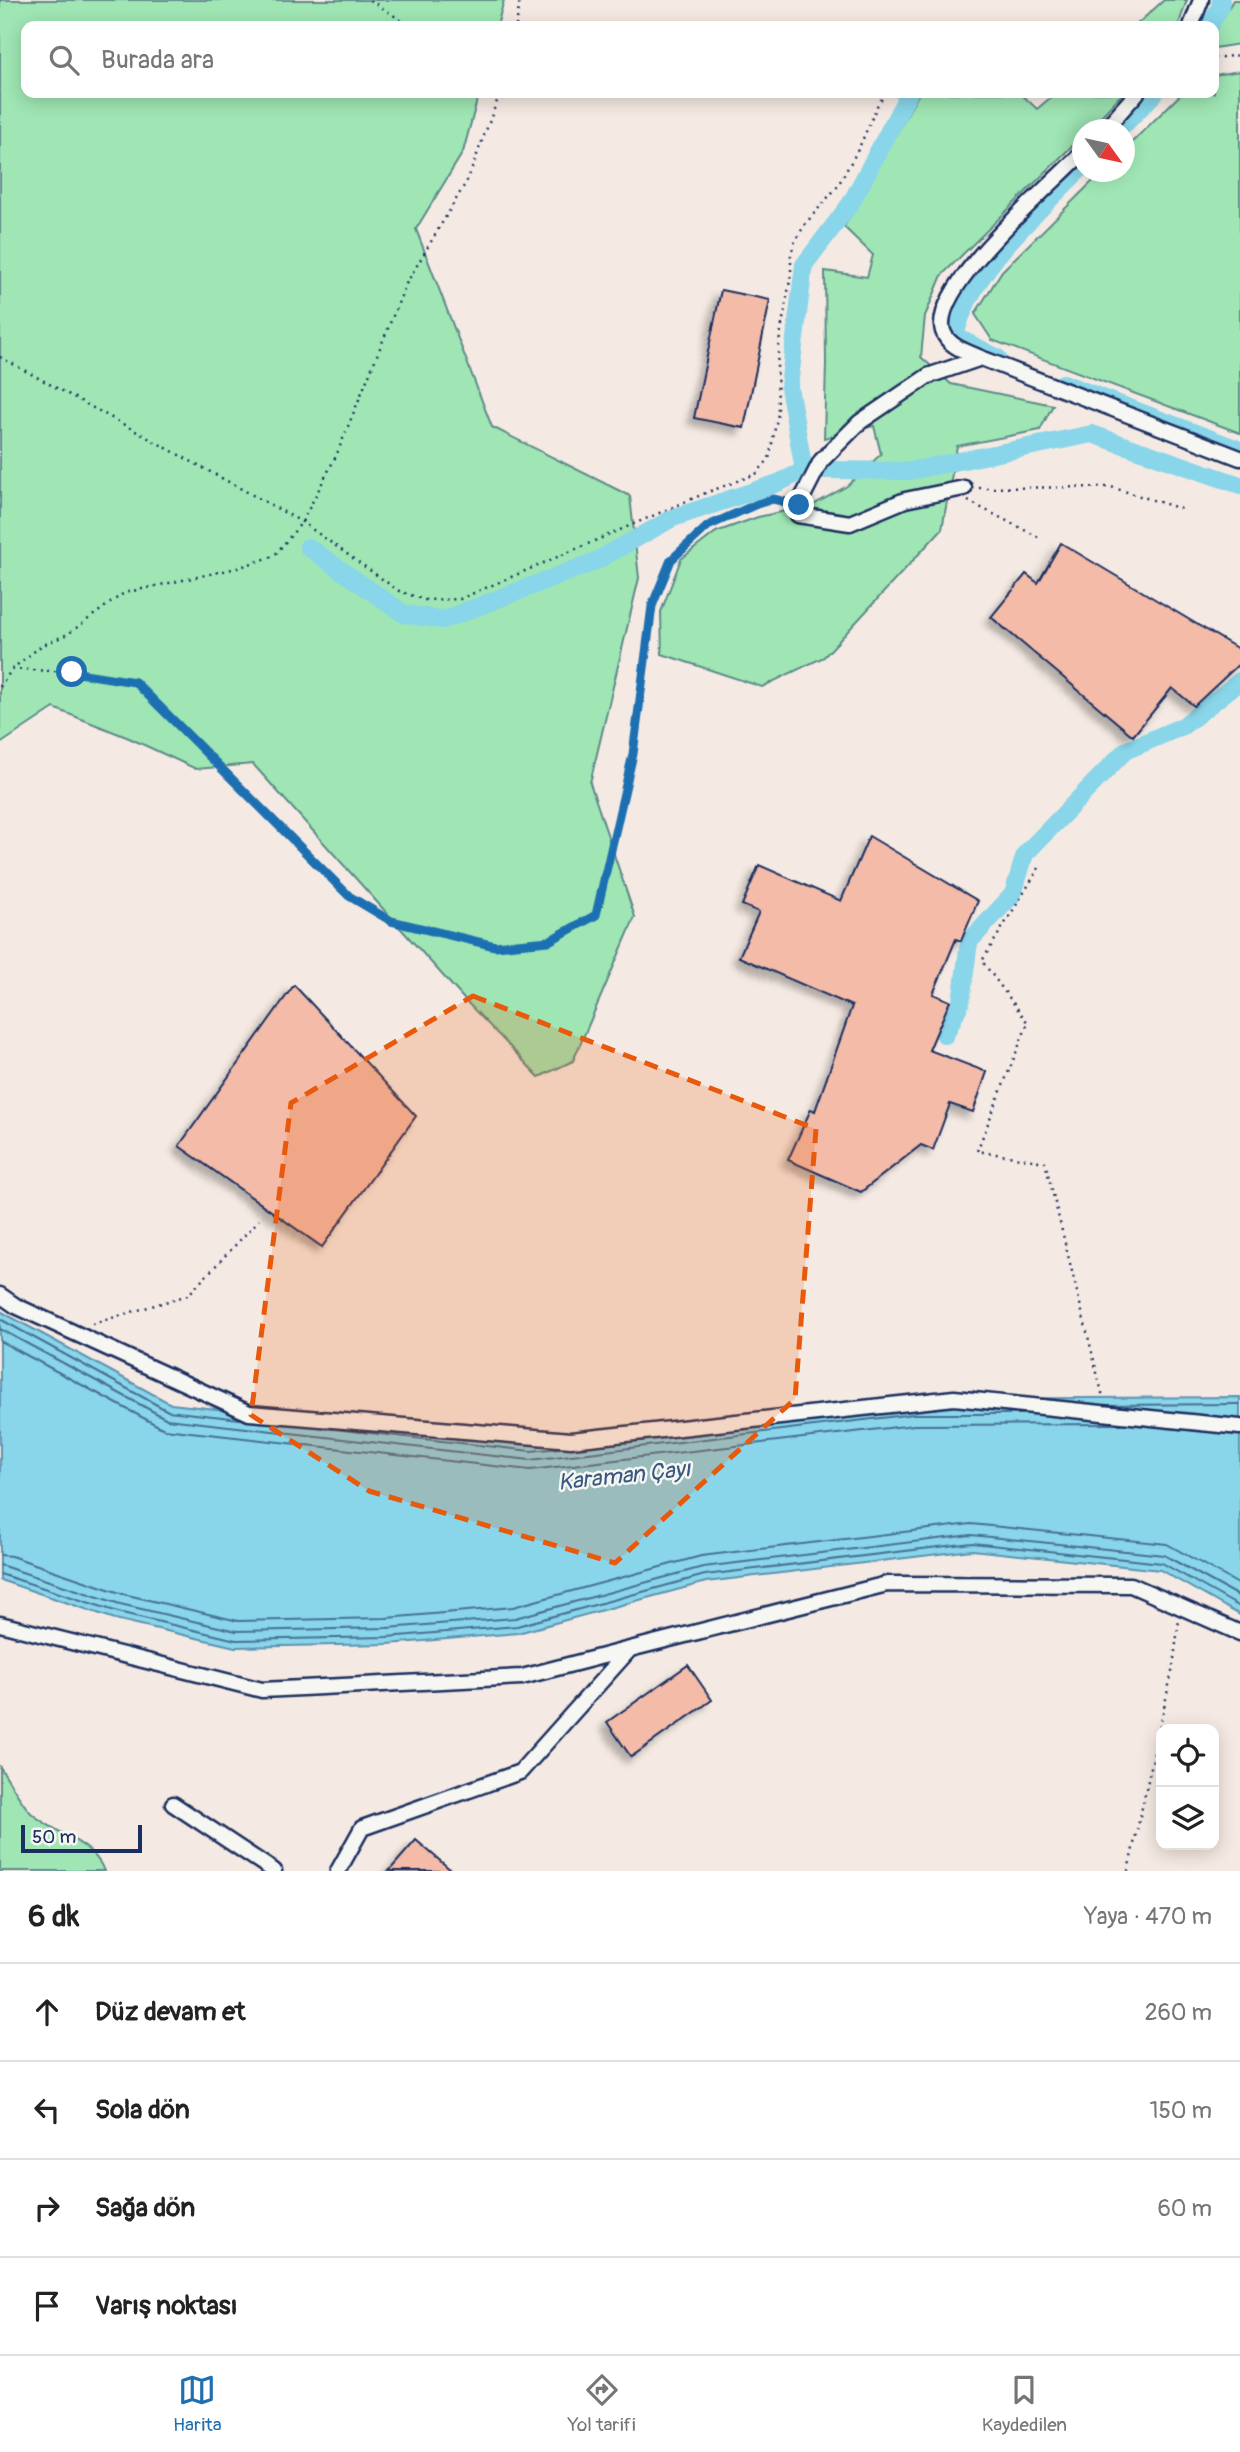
<!DOCTYPE html>
<html lang="tr">
<meta charset="utf-8">
<style>
body{margin:0;font-family:Pangolin,sans-serif;background:#f2f2f2;color:#222}
.controls{position:absolute;right:21px;bottom:21px;display:grid;overflow:hidden;border-radius:14px;box-shadow:0 4px 18px #0003}
.controls button{width:63px;height:63px;display:grid;place-items:center;padding:0;border:0;border-bottom:2px solid #e0e0e0;background:#fff;color:#222;font:35px sans-serif}
.compass{position:absolute;left:1072px;top:119px;width:63px;height:63px;border-radius:50%;background:#fff;box-shadow:0 4px 18px #0003;rotate:123deg}
.scale{position:absolute;left:21px;bottom:18px;width:121px;box-sizing:border-box;padding-left:7px;border:4px solid #1b2f5e;border-top:0;font-size:19px;line-height:24px;white-space:nowrap;color:#1b2f5e;-webkit-text-stroke:5px #f6f6f2;paint-order:stroke}
.stop{position:absolute;width:21px;height:21px;margin:-16px;border:5px solid #1f6fb2;border-radius:50%;background:#fff}
.stop.end{background:#1f6fb2;border-color:#fff;box-shadow:0 2px 7px #0008}
.list{margin:0;padding:0;list-style:none}
h2{display:flex;justify-content:space-between;align-items:center;height:91px;margin:0;padding:0 28px;font-size:30px}
h2 small{font-size:23px;font-weight:400;color:#767676}
.list li{display:grid;grid-template-columns:46px 1fr auto;gap:21px;align-items:center;box-sizing:border-box;height:98px;padding:0 28px;border-top:2px solid #e0e0e0}
.list b{display:block;font-size:26px;white-space:nowrap}
.list em{font-size:23px;font-style:normal;color:#767676}
.icon{flex:none;width:38px;height:38px;fill:none;stroke:currentColor;stroke-width:2;stroke-linecap:round;stroke-linejoin:round}
.map{position:relative;flex:none;width:1240px;height:1871px;overflow:hidden}
.search{position:absolute;background:#fff;box-shadow:0 4px 18px #0003;left:21px;right:21px;top:21px;height:77px;display:flex;align-items:center;gap:18px;box-sizing:border-box;padding:0 24px;border-radius:14px;color:#767676;font-size:26px}
.sheet{height:483px;background:#fff}
nav{display:flex;justify-content:space-around;align-items:center;box-sizing:border-box;height:98px;border-top:2px solid #e0e0e0;background:#fff;font-size:19px;color:#767676}
nav a{display:grid;justify-items:center;gap:4px}
nav .on{color:#1f6fb2}
.map>svg:first-child{display:block}
.green{fill:#9fe6b4;stroke:#5d8a89;stroke-width:2}
.water{fill:#89d5e9;stroke:#5d93b1;stroke-width:2}
.lines{fill:none;stroke-linecap:round;stroke-linejoin:round}
.shore{stroke:#477196;stroke-width:2}
.canal{stroke:#89d5e9;stroke-width:18}
.building{fill:#f3bba8;stroke:#1b2f5e;stroke-width:2;filter:url(#shadow)}
.minor-casing{stroke:#1b2f5e;stroke-width:19}
.path{stroke:#1b2f5e;stroke-width:2.5;stroke-dasharray:2 5;stroke-linecap:butt}
.minor{stroke:#f6f6f2;stroke-width:14}
.route{stroke:#1f6fb2;stroke-width:9}
.marked{fill:#e8590c;fill-opacity:0.2;stroke:#e8590c;stroke-width:5;stroke-dasharray:14 9;stroke-linejoin:round}
.labels{text-anchor:middle;stroke-width:5;stroke-linejoin:round;paint-order:stroke}
.water-label{font-size:23px;font-style:italic;fill:#365881;stroke:#f6f6f2}
</style>
<div class="map">
<svg width="1240" height="1871" viewBox="0 0 1240 1871">
<defs>
<filter id="shadow"><feDropShadow dx="-6" dy="6" stdDeviation="3.5" flood-color="#0004"/></filter>
</defs>
<rect width="100%" height="100%" fill="#f5eae3"/>
<filter id="ink" filterUnits="userSpaceOnUse"><feTurbulence type="fractalNoise" baseFrequency=".0143" numOctaves="2"/><feDisplacementMap in="SourceGraphic" scale="14" xChannelSelector="R" yChannelSelector="G"/><feConvolveMatrix kernelMatrix="1 2 1 2 8 2 1 2 1" color-interpolation-filters="sRGB"/></filter>
<g filter="url(#ink)">
<path class="green" d="M0,0H504L497,26H26V93H479L463,152L416,229L492,427L630,496L639,578L590,783L635,917L573,1061L539,1077L464,999L253,764L196,769L129,738L54,708L0,744Z
M1164,0H1187L1178,26H1135Z
M1233,0H1240V44L1214,48V33Z
M1240,71V433L992,340L975,314L1002,271L1102,172H1124L1125,149L1182,93H1214V75Z
M919,93H1020L1037,109L1056,93H1123L1089,129L1082,130V136L942,275L925,316L921,357L951,384L1053,405L1040,430L957,446L942,529L824,657L762,687L662,654L661,612L681,559L716,532L758,517L813,505L847,486L881,454L874,426L824,438L826,363L825,271L867,277L873,255L844,227Z
M0,1767C10,1781 19,1800 31,1813C53,1833 93,1841 104,1871H0Z"/>
<path class="water" d="M0,1311L171,1404L532,1444L913,1399L1240,1397V1615L1160,1570L972,1550L706,1582L518,1633L388,1644L235,1647L115,1619L0,1580Z"/>
<g class="lines">
<path class="shore" d="M0,1319L168,1411L240,1419
M0,1329L167,1419L530,1460L914,1414H1023
M0,1341L164,1429L530,1470L914,1425L1121,1424
M1106,1405L1240,1404
M325,1428L531,1451L560,1448
M0,1555L11,1556L123,1594L238,1621L386,1618L513,1607L701,1556L971,1524L1167,1544L1240,1585
M0,1565L120,1604L236,1631L387,1628L515,1618L703,1567L971,1535L1164,1555L1240,1597
M0,1574L118,1612L236,1640L387,1637L517,1626L705,1575L972,1543L1162,1563L1240,1607"/>
<path class="canal" d="M1209,26L1220,8L1221,0
M1119,130L1155,93
M998,358L955,336C971,268 1035,216 1082,167
M1063,383L1240,450
M804,470L789,387L804,265L851,203L909,93
M825,470L910,471L1092,434L1240,485
M308,547L404,614L443,620L594,562L673,518L778,483L805,470
M945,1035L961,1002L969,942L1013,894L1025,854L1125,751L1183,726L1240,681"/>
</g>
<path class="building" d="M721,290L770,300L744,428L694,418Z
M1061,543L1240,650V663L1194,706L1172,688L1133,736L991,617L1026,574L1038,583Z
M869,836L978,901L961,941L956,939L933,994L950,1001L929,1050L987,1072L973,1112L950,1104L933,1150L921,1145L861,1192L788,1160L811,1109L815,1111L852,1006L739,957L759,912L742,905L759,865L841,901Z
M294,985L416,1116L322,1247L179,1146Z
M688,1665L712,1700L631,1757L607,1722Z
M416,1840L452,1871H389Z"/>
<g class="lines">
<defs>
<path id="minor" d="M1191,26L1201,0
M1104,130L1137,93
M1082,153C1052,185 930,287 943,331C948,347 968,352 981,358L1240,458
M964,488L905,500L850,523L798,515L799,504L821,461L860,422L928,376L981,358
M0,1295L16,1306L249,1413L571,1440L954,1398L1240,1427
M0,1624L262,1690L522,1677L630,1649
M173,1804L274,1871
M338,1871L362,1828L520,1772L630,1649L887,1584L1131,1585L1240,1633"/>
</defs>
<use href="#minor" class="minor-casing"/>
<path class="path" d="M370,0L410,26
M516,26L520,0
M945,26L948,23
M1214,58L1240,55
M0,357L302,522L399,591L425,600L460,599L708,492L756,474L769,459L778,413L777,364L780,336L791,275V255L795,241L806,223L837,187L859,148L877,106L886,93
M979,488L1111,487L1185,510
M968,501L1042,539
M12,669L72,672L135,682L349,896L391,921L495,946L549,941L596,915L633,754L652,606L671,560L708,526L773,499L785,502
M0,687L12,669L41,646L68,634L124,593L237,568L274,556L302,522L336,456L406,284L468,179L500,93
M1039,868L982,961L1028,1023L977,1151L1045,1162L1103,1397
M92,1324L188,1295L259,1220
M1128,1871L1173,1667L1179,1620"/>
<use href="#minor" class="minor"/>
</g>
</g>
<g class="lines" filter="url(#ink)">
<path class="route" d="M72,672L135,682L349,896L391,921L495,946L549,941L596,915L633,754L652,606L671,560L708,526L757,504L773,499L799,505"/>
</g>
<path class="marked" d="M473,996L816,1129L795,1399L615,1563L369,1491L251,1415L291,1103Z"/>
<g class="labels">
<g class="water-label">
<text transform="translate(624 1475) rotate(-6)" y="8">Karaman Çayı</text>
</g>
</g>
</svg>
<div class="controls">
<button><svg class="icon" aria-label="locate" viewBox="0 0 24 24"><circle cx="12" cy="12" r="6"/><path d="M12 2v4M12 18v4M2 12h4M18 12h4"/></svg></button>
<button><svg class="icon" aria-label="layers" viewBox="0 0 24 24"><path d="M12 4l9 5-9 5-9-5zM3 14l9 5 9-5"/></svg></button>
</div>
<svg class="compass" viewBox="-18 -18 36 36"><path d="M0-13l5 13h-10z" fill="#e53935"/><path d="M0 13l5-13h-10z" fill="#767676"/></svg>
<div class="scale">50 m</div>
<div class="stop" style="left:72px;top:672px"></div>
<div class="stop end" style="left:799px;top:505px"></div>
<div class="search"><svg class="icon" aria-label="search" viewBox="0 0 24 24"><circle cx="10" cy="10" r="6"/><path d="M15 15l6 6"/></svg>Burada ara</div>
</div>
<section class="sheet">
<h2>6 dk<small>Yaya · 470 m</small></h2>
<ul class="list">
<li><svg class="icon" aria-label="ahead" viewBox="0 0 24 24"><path d="M12 20V5M6 11l6-6 6 6"/></svg><div><b>Düz devam et</b></div><em>260 m</em></li>
<li><svg class="icon" aria-label="left" viewBox="0 0 24 24"><path d="M17 20v-9H6M10 6l-5 5 5 5"/></svg><div><b>Sola dön</b></div><em>150 m</em></li>
<li><svg class="icon" aria-label="right" viewBox="0 0 24 24"><path d="M7 20v-9h11M14 6l5 5-5 5"/></svg><div><b>Sağa dön</b></div><em>60 m</em></li>
<li><svg class="icon" aria-label="arrive" viewBox="0 0 24 24"><path d="M6 21V4h12l-3 4 3 4H6"/></svg><div><b>Varış noktası</b></div></li>
</ul>
</section>
<nav>
<a class="on"><svg class="icon" aria-label="map" viewBox="0 0 24 24"><path d="M3 6l6-2 6 2 6-2v14l-6 2-6-2-6 2zM9 4v14M15 6v14"/></svg>Harita</a>
<a><svg class="icon" aria-label="directions" viewBox="0 0 24 24"><path d="M12 3l9 9-9 9-9-9zM9 14v-3h6M13 9l2 2-2 2"/></svg>Yol tarifi</a>
<a><svg class="icon" aria-label="saved" viewBox="0 0 24 24"><path d="M7 4h10v16l-5-4-5 4z"/></svg>Kaydedilen</a>
</nav>
